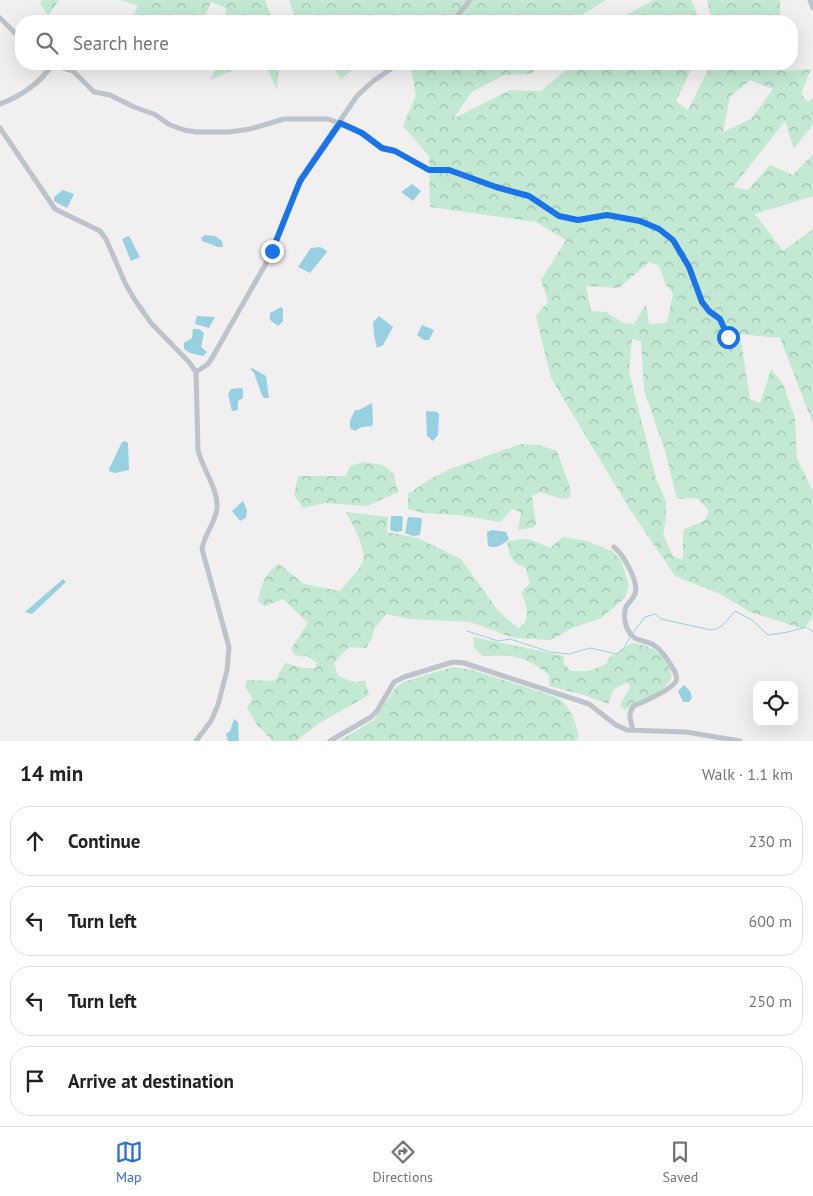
<!DOCTYPE html>
<meta charset="utf-8">
<style>
body{margin:0;font-family:"PT Sans",sans-serif;background:#f2f2f2;color:#202124}
.controls{position:absolute;right:15px;bottom:15px;display:grid;overflow:hidden;border-radius:10px;box-shadow:0 5px 20px #0002}
.controls button{width:45px;height:45px;display:grid;place-items:center;padding:0;border:0;border-bottom:1px solid #e0e0e0;background:#fff;color:#202124;font:25px sans-serif}
.stop{position:absolute;width:15px;height:15px;margin:-11px;border:4px solid #1a73e8;border-radius:50%;background:#fff}
.stop.end{background:#1a73e8;border-color:#fff;box-shadow:0 1px 5px #0008}
.list{margin:0;padding:0;list-style:none}
h2{display:flex;justify-content:space-between;align-items:center;height:65px;margin:0;padding:0 20px;font-size:21px}
h2 small{font-size:16px;font-weight:400;color:#757577}
.list li{display:grid;grid-template-columns:32px 1fr auto;gap:15px;align-items:center;box-sizing:border-box;height:70px;margin:0 10px 10px;padding:0 10px;border:1px solid #e0e0e0;border-radius:20px}
.list b{display:block;font-size:19px;white-space:nowrap}
.list em{font-size:16px;font-style:normal;color:#757577}
.icon{flex:none;width:28px;height:28px;fill:none;stroke:currentColor;stroke-width:2;stroke-linecap:round;stroke-linejoin:round}
.map{position:relative;flex:none;width:813px;height:741px;overflow:hidden}
.search{position:absolute;background:#fff;box-shadow:0 5px 20px #0002;left:15px;right:15px;top:15px;height:55px;display:flex;align-items:center;gap:12px;box-sizing:border-box;padding:0 18px;border-radius:20px;color:#757577;font-size:19px}
.sheet{height:385px;background:#fff}
nav{display:flex;justify-content:space-around;align-items:center;box-sizing:border-box;height:70px;border-top:1px solid #e0e0e0;background:#fff;font-size:14px;color:#757577}
nav a{display:grid;justify-items:center;gap:2px}
nav .on{color:#3071cb}
.map>svg:first-child{display:block}
.forest{fill:url(#forest-crowns);fill-rule:evenodd}
.water{fill:#96d0e1}
.lines{fill:none;stroke-linecap:round;stroke-linejoin:round}
.stream{stroke:#96d0e1;stroke-width:1}
.minor{stroke:#bcc3ca;stroke-width:5}
.route{stroke:#1a73e8;stroke-width:6}
</style>
<div class="map">
<svg width="813" height="741" viewBox="0 0 813 741">
<defs>
<pattern id="forest-crowns" width="20" height="18" patternUnits="userSpaceOnUse" patternTransform="scale(1.25)"><rect width="20" height="18" fill="#c3e9d2"/><path d="M2 6a3 3 0 1 1 6 0M12 15a3 3 0 1 1 6 0" fill="none" stroke="#a0bfad"/></pattern>
</defs>
<rect width="100%" height="100%" fill="#f1efef"/>
<path class="forest" d="M42,0H59L48,16L40,3Z
M119,0H265L273,21H225L226,8L211,2L203,21H100L101,18L114,16L132,20L138,5Z
M289,0H606L577,18L574,21H296Z
M654,0H691L700,21H615Z
M707,0H780V21H712Z
M218,64H247L210,80Z
M265,64H279L277,90Z
M330,64H369H360L341,79Z
M410,64H540L532,74L504,75L472,92L453,119L510,90L541,91L573,64H694L676,101L688,110L711,64H781L782,71L811,69L801,94L808,102L813,98V124L794,149L785,121L733,187L748,190L770,165L793,175L813,154V196L755,214L783,251L813,229V424L780,338L740,334L750,399L760,403L771,369L783,384L795,418L797,458L813,492V617L803,629L750,612L720,594L675,576L629,508L551,378L536,316L548,302L541,280L566,240L536,222L430,207L429,156L403,126L416,95ZM750,80L773,89L751,119L723,132L730,97ZM649,262L659,266L666,285L673,293L667,323L649,324L646,304L634,324L623,323L606,312L591,311L586,286L619,288ZM632,339L641,341L644,390L665,451L677,499L697,498L709,511L705,520L683,530V560L673,556L663,534L666,519V501L656,479L629,372Z
M521,444L539,445L557,451L569,484L571,497L562,499L540,492L532,496L536,524L532,528L518,530L521,512L512,509L500,522L458,515L423,513L408,509V494L432,478L450,469Z
M364,462L383,465L394,474L398,492L367,506L325,503L303,508L294,495L298,476H346L350,466Z
M346,512L388,517L387,532L418,538L461,559L499,612L518,628C533,621 526,604 521,592L530,583L525,567C510,563 510,556 507,542C528,536 531,540 550,548L563,537L587,541L612,551L621,560L629,585L625,598L601,618L572,628L551,640L514,638L470,622L410,619L386,614L374,629L372,638L366,648L349,647L334,663L338,676L353,682L365,681L369,695L321,722L296,741H273L257,725L247,708L252,698L245,686L247,680L275,681L285,663L303,668H315L317,663L307,656C299,657 295,657 291,649L308,623L283,599L265,606L258,601C261,586 265,572 279,564L304,584L340,591C346,583 359,571 362,563C368,551 352,523 346,512Z
M473,637L564,656V664L571,671H589L606,664L610,657L632,643C653,646 667,654 672,677C670,680 667,685 665,687C654,698 637,701 625,710L620,705L630,687L628,682L614,689L608,704L584,695L549,686V675C524,655 514,655 483,656L474,648Z
M453,667L472,670L556,697C570,705 576,722 579,737L576,741H339L374,720L396,687L406,681Z"/>
<path class="water" d="M412,184L421,191L413,201L401,192Z
M63,190L74,194L67,208L54,201V197Z
M205,235L215,236L222,241L223,247H218L202,241L201,238Z
M129,236L140,257L131,261L122,239Z
M320,247L326,250L327,252L310,273L298,267L311,248Z
M281,307L283,309V321L278,326L270,320V313Z
M197,316L215,317L209,328L195,324Z
M379,316L393,327L383,345L377,348L374,335L373,322Z
M422,325L434,330L429,340H424L417,335Z
M193,329H199L204,333L201,347L207,352L203,356L190,353L184,349V343L192,338Z
M252,368L266,376L269,398H264L262,395L254,373L250,369Z
M241,388L243,389V398L238,401V410L232,411L228,394L231,389Z
M372,403L373,424L372,426L362,427L355,431L350,428V421L355,410H359Z
M426,411L437,412L439,414L438,435L433,441L427,436Z
M125,441L128,443L129,470L115,473L109,471V469L122,442Z
M243,501L247,510L246,518L240,521L232,511Z
M391,516H402L403,518L402,531L396,532L390,530Z
M408,517L421,518L422,520L420,535L413,536L405,533Z
M492,530L506,532L509,539C502,545 496,549 488,546L487,532Z
M63,579L66,582L32,614L25,612Z
M684,685L690,691L692,698L689,702H683L678,691Z
M234,719L238,722L239,741H228L226,734L230,731Z"/>
<g class="lines">
<path class="stream" d="M467,631L498,641L510,639L550,652L569,654L590,648L617,654L624,648L630,637
M632,634L645,617L655,614L661,619L711,630C722,629 728,619 735,611L752,620L768,635L788,632L806,627L813,632"/>
<path class="minor" d="M810,0L813,8
M0,18L21,39
M453,21L470,0
M51,64L73,71L94,92L110,95L134,107L154,114L170,125L184,130L196,132H229L250,129L284,119H328L348,126L361,133L382,149L395,151L429,170H449L496,187L529,196L559,216L578,220L607,215L640,221L659,229L673,240L689,267L702,302L709,311L720,319L728,337L731,349
M0,104C21,96 40,83 52,65
M0,128L55,209L100,231L106,239L126,285L135,300L151,323L189,362L196,372L198,450C202,468 219,490 217,509C215,523 204,535 202,549L229,647L227,670L218,705L211,721L196,741
M196,372L208,364L212,358L273,251L294,195L309,166L357,96L372,82L398,64
M614,547C624,555 639,582 635,594C633,599 629,602 626,607C623,614 625,626 629,632C634,641 643,640 652,644C661,649 667,658 672,667C674,670 678,677 676,681C672,690 643,702 634,706C627,713 631,722 633,730
M330,741L371,717L377,711L394,682L404,677L453,662L464,663L589,704L616,725L627,730L686,732L740,741"/>
</g>
<g class="lines">
<path class="route" d="M272,251L300,181L340,123L362,133L382,148L395,151L429,170H449L496,187L529,196L559,216L578,220L607,215L640,221L659,229L673,240L689,267L702,302L709,311L720,319L728,337"/>
</g>
</svg>
<div class="controls">
<button><svg class="icon" aria-label="locate" viewBox="0 0 24 24"><circle cx="12" cy="12" r="6"/><path d="M12 2v4M12 18v4M2 12h4M18 12h4"/></svg></button>
</div>
<div class="stop" style="left:728px;top:337px"></div>
<div class="stop end" style="left:272px;top:251px"></div>
<div class="search"><svg class="icon" aria-label="search" viewBox="0 0 24 24"><circle cx="10" cy="10" r="6"/><path d="M15 15l6 6"/></svg>Search here</div>
</div>
<section class="sheet">
<h2>14 min<small>Walk · 1.1 km</small></h2>
<ul class="list">
<li><svg class="icon" aria-label="ahead" viewBox="0 0 24 24"><path d="M12 20V5M6 11l6-6 6 6"/></svg><div><b>Continue</b></div><em>230 m</em></li>
<li><svg class="icon" aria-label="left" viewBox="0 0 24 24"><path d="M17 20v-9H6M10 6l-5 5 5 5"/></svg><div><b>Turn left</b></div><em>600 m</em></li>
<li><svg class="icon" aria-label="left" viewBox="0 0 24 24"><path d="M17 20v-9H6M10 6l-5 5 5 5"/></svg><div><b>Turn left</b></div><em>250 m</em></li>
<li><svg class="icon" aria-label="arrive" viewBox="0 0 24 24"><path d="M6 21V4h12l-3 4 3 4H6"/></svg><div><b>Arrive at destination</b></div></li>
</ul>
</section>
<nav>
<a class="on"><svg class="icon" aria-label="map" viewBox="0 0 24 24"><path d="M3 6l6-2 6 2 6-2v14l-6 2-6-2-6 2zM9 4v14M15 6v14"/></svg>Map</a>
<a><svg class="icon" aria-label="directions" viewBox="0 0 24 24"><path d="M12 3l9 9-9 9-9-9zM9 14v-3h6M13 9l2 2-2 2"/></svg>Directions</a>
<a><svg class="icon" aria-label="saved" viewBox="0 0 24 24"><path d="M7 4h10v16l-5-4-5 4z"/></svg>Saved</a>
</nav>
